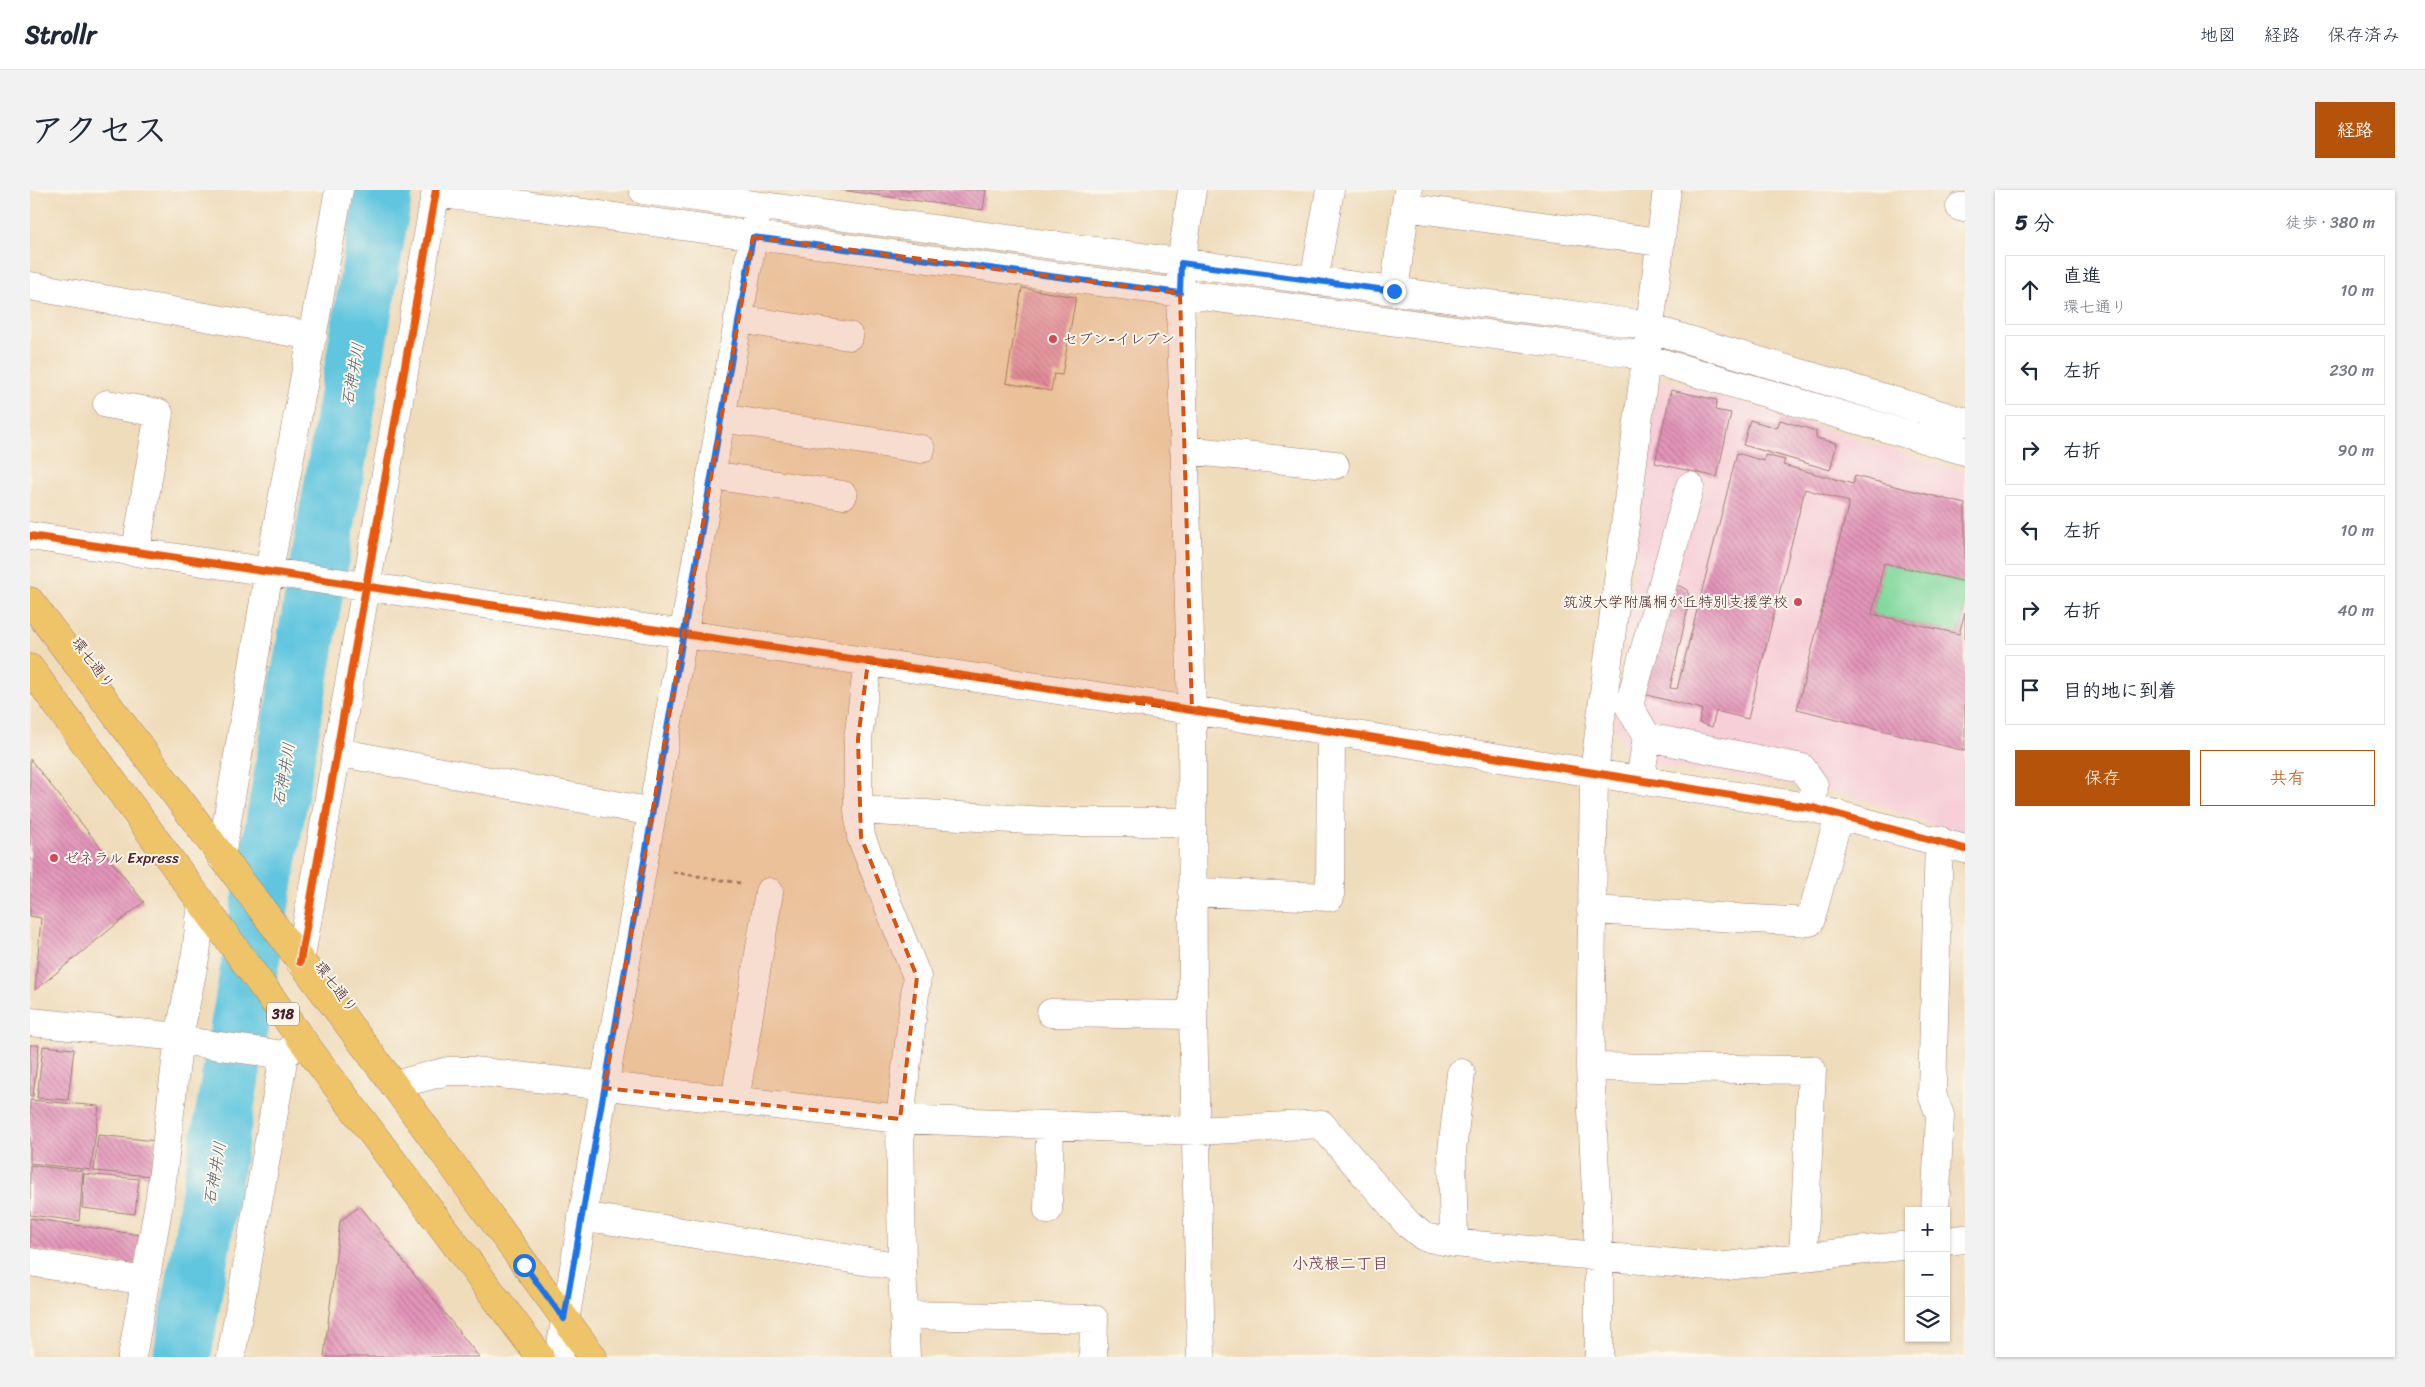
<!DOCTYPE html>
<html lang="ja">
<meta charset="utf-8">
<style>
body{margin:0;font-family:Sriracha,"Klee One",sans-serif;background:#f2f2f3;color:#1f2937}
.controls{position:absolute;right:15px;bottom:15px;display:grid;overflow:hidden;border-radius:0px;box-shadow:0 1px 4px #0004}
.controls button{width:45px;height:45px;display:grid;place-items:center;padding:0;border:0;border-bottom:1px solid #e0e1e3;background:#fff;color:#1f2937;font:25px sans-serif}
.stop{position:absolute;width:15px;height:15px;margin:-11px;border:4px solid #1a73e8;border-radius:50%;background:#fff}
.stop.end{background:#1a73e8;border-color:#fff;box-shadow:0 1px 5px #0008}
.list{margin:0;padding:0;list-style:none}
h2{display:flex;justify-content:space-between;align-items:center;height:65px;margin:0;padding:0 20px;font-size:21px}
h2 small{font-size:16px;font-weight:400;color:#747a83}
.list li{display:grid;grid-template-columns:32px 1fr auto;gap:15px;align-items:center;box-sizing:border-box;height:70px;margin:0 10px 10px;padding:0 10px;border:1px solid #e0e1e3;border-radius:0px}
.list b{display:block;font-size:19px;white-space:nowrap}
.list p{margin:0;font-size:16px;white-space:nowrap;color:#747a83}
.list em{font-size:16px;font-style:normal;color:#747a83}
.actions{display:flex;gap:10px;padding:15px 20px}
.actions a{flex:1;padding:11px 0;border:1px solid #b45309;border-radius:0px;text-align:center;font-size:18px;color:#b45309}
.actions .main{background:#b45309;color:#fff}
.icon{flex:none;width:28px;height:28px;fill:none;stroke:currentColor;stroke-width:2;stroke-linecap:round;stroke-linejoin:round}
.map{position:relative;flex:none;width:1935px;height:1167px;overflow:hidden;border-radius:0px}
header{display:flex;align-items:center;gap:30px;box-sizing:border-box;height:70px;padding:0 25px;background:#fff;border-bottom:1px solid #e0e1e3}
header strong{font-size:24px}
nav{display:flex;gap:28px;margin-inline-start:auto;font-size:18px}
.intro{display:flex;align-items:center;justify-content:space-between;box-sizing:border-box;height:120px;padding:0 30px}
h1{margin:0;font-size:35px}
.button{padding:12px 22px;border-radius:0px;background:#b45309;color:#fff;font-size:18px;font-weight:700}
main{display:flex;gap:30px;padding:0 30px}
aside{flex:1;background:#fff;border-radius:0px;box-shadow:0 1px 4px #0004}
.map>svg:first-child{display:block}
.built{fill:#f6cfd8}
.pitch{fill:#81d99e;stroke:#667c64}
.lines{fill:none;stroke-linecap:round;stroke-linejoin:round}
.river{stroke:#61c6df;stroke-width:58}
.building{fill:url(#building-back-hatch)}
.minor-casing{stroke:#9c7e73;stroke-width:29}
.major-casing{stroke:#9c7e73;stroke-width:29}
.path{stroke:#9c7e73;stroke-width:3;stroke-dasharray:4 4;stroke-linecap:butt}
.minor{stroke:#fff;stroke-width:28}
.major{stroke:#efc469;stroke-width:28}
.cycleway-casing{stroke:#fbf7ec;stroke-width:11}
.cycleway{stroke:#e8590c;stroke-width:8}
.route{stroke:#1a73e8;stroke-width:6}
.marked{fill:#d8530f;fill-opacity:0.2;stroke:#d8530f;stroke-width:4;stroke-dasharray:10 6;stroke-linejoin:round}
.poi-dot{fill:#d1495b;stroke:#fbf7ec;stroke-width:2}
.labels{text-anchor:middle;stroke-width:4;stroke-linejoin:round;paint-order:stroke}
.shield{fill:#fbf7ec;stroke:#7f6065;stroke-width:1}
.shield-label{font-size:14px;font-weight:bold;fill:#4a1f2b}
.poi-label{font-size:15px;fill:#4a1f2b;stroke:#fbf7ec;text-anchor:start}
.street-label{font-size:15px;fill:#4a1f2b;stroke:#fbf7ec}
.water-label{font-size:16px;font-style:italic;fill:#52596a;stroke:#fbf7ec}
.neighbourhood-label{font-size:16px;font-weight:bold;fill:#80485d;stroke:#fbf7ec}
</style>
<header>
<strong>Strollr</strong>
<nav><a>地図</a><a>経路</a><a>保存済み</a></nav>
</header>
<div class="intro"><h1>アクセス</h1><a class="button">経路</a></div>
<main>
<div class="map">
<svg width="1935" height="1167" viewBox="0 0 1935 1167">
<defs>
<pattern id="building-back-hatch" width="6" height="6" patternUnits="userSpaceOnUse" patternTransform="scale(1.25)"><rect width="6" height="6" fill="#e395b9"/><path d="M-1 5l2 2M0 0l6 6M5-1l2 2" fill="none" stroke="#ba7997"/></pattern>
</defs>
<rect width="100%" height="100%" fill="#fbf7ec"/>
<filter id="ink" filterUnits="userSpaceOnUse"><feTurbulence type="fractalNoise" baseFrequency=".02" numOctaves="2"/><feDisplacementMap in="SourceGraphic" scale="10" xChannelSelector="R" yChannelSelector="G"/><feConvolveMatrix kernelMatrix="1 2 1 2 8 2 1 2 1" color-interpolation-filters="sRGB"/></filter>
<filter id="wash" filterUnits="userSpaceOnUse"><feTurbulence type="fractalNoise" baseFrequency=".0096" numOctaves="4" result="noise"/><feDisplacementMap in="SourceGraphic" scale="20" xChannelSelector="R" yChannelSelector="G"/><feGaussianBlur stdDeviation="1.12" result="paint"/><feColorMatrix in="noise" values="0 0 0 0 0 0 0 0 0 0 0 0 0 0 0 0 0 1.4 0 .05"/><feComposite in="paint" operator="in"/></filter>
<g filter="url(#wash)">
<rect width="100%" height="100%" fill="#efdcbb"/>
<path class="built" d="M1628,190L1648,193L1935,282V647L1822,605L1604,571L1584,541Z"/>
<path class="pitch" d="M1854,373L1935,392V418L1929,444L1842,424Z"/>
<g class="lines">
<path class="river" d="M152,1167L354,0"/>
</g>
<g id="blocks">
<path class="building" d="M810,0H956L953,20Z
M992,98L1046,107L1032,185L1024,184L1021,201L976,193Z
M1641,200L1687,210L1685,220L1701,223L1687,287L1625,273Z
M1720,230L1747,238L1750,230L1786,241V248L1807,253L1800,280L1713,255Z
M1707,263L1734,271L1735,265L1755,270L1753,275L1823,294L1825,286L1935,314V392L1854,373L1842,424L1929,444L1935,422V561L1767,519L1819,312L1775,299L1718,529L1686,521L1682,537L1669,533L1672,519L1609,503L1642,396H1650L1657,400L1660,409L1640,498L1647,499Z
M0,569L114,712L5,800L11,728L0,726Z
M0,855H9L3,906H0Z
M13,856L44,859L38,910L7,908Z
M0,910L69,916L61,980L0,973Z
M68,945L126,951L122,986L64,981Z
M0,975L53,981L49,1031L0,1025Z
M54,984L109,989L105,1024L52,1018Z
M330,1016L449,1167H294L310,1031Z
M0,1028L110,1045L105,1075L0,1059Z"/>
</g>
</g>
<g filter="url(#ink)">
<use href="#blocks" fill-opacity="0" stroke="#9c7e73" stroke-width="1"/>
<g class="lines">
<defs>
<path id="minor" d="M613,0L1602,133L1935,232
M1162,0L1151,73L1150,103L1162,521L1163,825L1171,1167
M406,3L1598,163L1935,261
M1375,17L1629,52
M1930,17H1935
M1284,91L1300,0
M0,96L283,146
M1364,101L1378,0
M708,129L819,146
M77,214L129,223L106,360
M691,228L891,259
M1154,260L1305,275
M681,285L813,305
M0,346L1301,541L1783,618L1935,659
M838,472L828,549V620L831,647L887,787L870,929L872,1077L876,1167
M1617,547L1599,516L1660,296
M307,562L622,622
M1610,590L1617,547L1772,578L1784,595L1783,618
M828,620L1034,632H1161
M191,667L239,381L309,0
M1162,702L1300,707L1301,541
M1561,720L1780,732L1809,625
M270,772L406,0
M1021,823L1163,825
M0,832L149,847L168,853L254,865
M1560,877L1782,880L1773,1068
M364,895L418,881H443L870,929L1167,941L1291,934L1378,1034L1394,1047L1424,1053L1688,1077L1879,1055
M705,911L739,702
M1018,1020L1020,936
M1905,1021L1910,925L1902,904L1909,650
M552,1026L872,1077
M1916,1051L1935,1049
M1424,1053L1422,961L1431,883
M0,1072L115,1091
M874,1125L1064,1129L1063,1167
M102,1167L130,1007L149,847L166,763L172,713
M201,1167L254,865L272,850
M529,1167L574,898L726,29
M1569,1167V1067L1560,877L1564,583L1637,0"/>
<path id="major" d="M0,411L364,895L563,1167
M0,478L272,850L510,1167"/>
</defs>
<use href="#minor" class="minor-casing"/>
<use href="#major" class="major-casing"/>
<path class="path" d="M643,682L710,693"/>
<use href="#minor" class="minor"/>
<use href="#major" class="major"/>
<defs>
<path id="cycleway" d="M0,346L1301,541L1783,618L1935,659
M270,772L406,0"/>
</defs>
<use href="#cycleway" class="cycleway-casing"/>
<use href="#cycleway" class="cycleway"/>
</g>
</g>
<g class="lines" filter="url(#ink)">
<path class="route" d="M494,1075L534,1129L723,47L1150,103L1151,73L1364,101"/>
</g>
<path class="marked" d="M723,47L1150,103L1162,521L838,472L828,549L831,647L887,787L870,929L574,898Z"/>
<g class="poi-dot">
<circle cx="1023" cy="149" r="5"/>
<circle cx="1768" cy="412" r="5"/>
<circle cx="24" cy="668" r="5"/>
</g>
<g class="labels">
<rect class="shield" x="237" y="812.5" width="32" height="23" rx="4"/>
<g class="shield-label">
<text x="253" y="829">318</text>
</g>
<g class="poi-label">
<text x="1033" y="154">セブン-イレブン</text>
<text x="1758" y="417" text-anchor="end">筑波大学附属桐が丘特別支援学校</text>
<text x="34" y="673">ゼネラル Express</text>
</g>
<g class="street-label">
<text transform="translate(63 473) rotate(53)" y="5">環七通り</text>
<text transform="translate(306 797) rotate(53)" y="5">環七通り</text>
</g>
<g class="water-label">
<text transform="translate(322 184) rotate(-80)" y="6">石神井川</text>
<text transform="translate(253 584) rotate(-80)" y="6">石神井川</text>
<text transform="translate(184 983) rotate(-80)" y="6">石神井川</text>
</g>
<g class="neighbourhood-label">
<text x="1310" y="1079">小茂根二丁目</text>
</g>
</g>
</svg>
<div class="controls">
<button>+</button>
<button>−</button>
<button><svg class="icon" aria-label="layers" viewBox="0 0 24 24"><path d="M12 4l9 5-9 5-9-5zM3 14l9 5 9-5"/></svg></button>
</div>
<div class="stop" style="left:494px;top:1075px"></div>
<div class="stop end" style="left:1364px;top:101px"></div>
</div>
<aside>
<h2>5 分<small>徒歩 · 380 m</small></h2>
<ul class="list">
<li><svg class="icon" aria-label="ahead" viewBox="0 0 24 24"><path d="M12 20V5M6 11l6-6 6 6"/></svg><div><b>直進</b><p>環七通り</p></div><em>10 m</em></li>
<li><svg class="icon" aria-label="left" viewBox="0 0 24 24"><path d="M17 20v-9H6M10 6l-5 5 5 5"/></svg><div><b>左折</b></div><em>230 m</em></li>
<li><svg class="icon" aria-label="right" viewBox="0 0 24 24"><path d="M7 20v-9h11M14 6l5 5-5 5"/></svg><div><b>右折</b></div><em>90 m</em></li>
<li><svg class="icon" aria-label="left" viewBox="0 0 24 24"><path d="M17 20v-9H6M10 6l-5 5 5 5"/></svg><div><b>左折</b></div><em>10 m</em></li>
<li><svg class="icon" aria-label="right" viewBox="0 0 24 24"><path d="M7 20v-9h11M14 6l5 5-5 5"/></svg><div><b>右折</b></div><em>40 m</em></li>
<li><svg class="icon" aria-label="arrive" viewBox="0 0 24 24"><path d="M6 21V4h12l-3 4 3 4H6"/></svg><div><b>目的地に到着</b></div></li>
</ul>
<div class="actions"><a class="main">保存</a><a>共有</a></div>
</aside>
</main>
